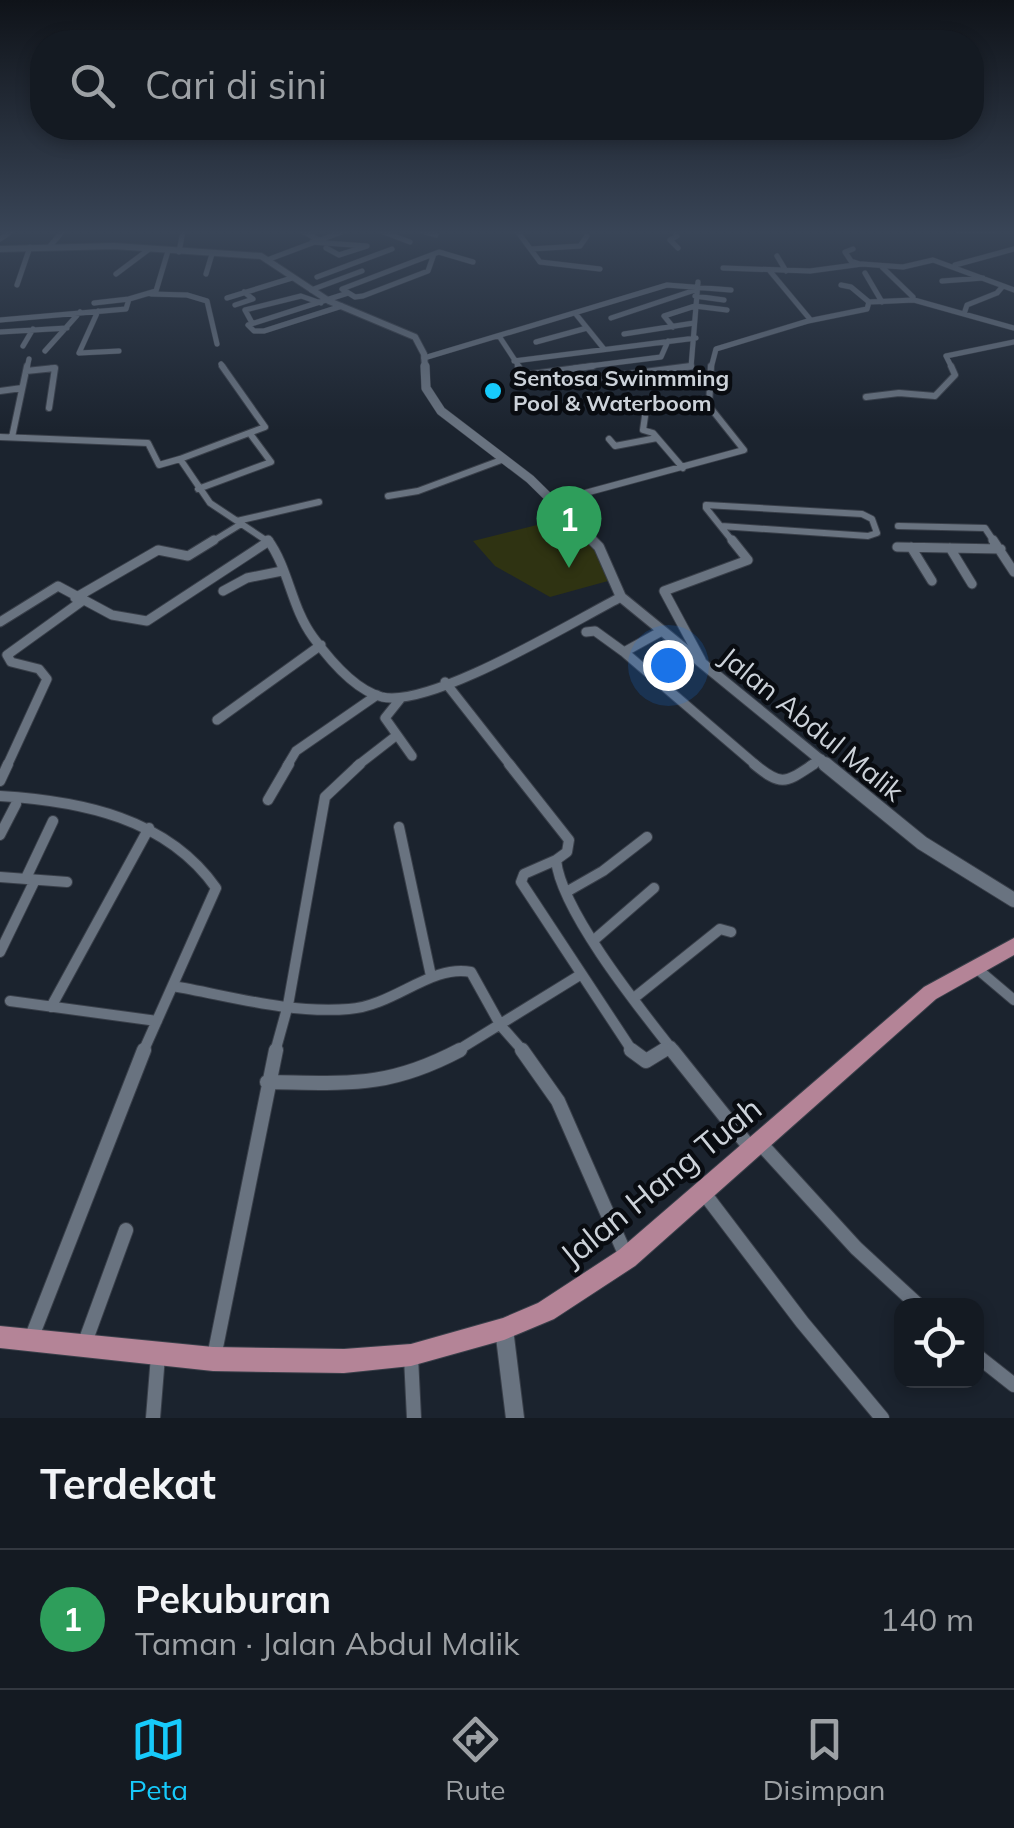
<!DOCTYPE html>
<html lang="id">
<meta charset="utf-8">
<style>
body{margin:0;font-family:Mulish,sans-serif;background:#1d232a;color:#f1f3f6}
.controls{position:absolute;right:30px;bottom:30px;display:grid;overflow:hidden;border-radius:20px;box-shadow:0 5px 15px #0003}
.controls button{width:90px;height:90px;display:grid;place-items:center;padding:0;border:0;border-bottom:2px solid #333840;background:#141a22;color:#f1f3f6;font:50px sans-serif}
.you{position:absolute;left:668px;top:665px;width:35px;height:35px;margin:-25px;border:8px solid #fff;border-radius:50%;background:#1a73e8;box-shadow:0 0 0 15px #1a73e833}
.badge{display:grid;place-items:center;width:65px;height:65px;border-radius:50%;background:#17cafb;color:#fff;font-size:32px;font-weight:700}
.pin{position:absolute;translate:-50% -82px;filter:drop-shadow(0 2px 5px #0008)}
.pin::after{content:'';position:absolute;top:52px;width:35px;height:30px;background:inherit;clip-path:polygon(0 0,100% 0,50% 100%)}
.list{margin:0;padding:0;list-style:none}
h2{display:flex;justify-content:space-between;align-items:center;height:130px;margin:0;padding:0 40px;font-size:42px}
h2 small{font-size:32px;font-weight:400;color:#9da1a5}
.list li{display:grid;grid-template-columns:65px 1fr auto;gap:30px;align-items:center;box-sizing:border-box;height:140px;padding:0 40px;border-top:2px solid #333840}
.list b{display:block;font-size:38px;white-space:nowrap}
.list p{margin:0;font-size:32px;white-space:nowrap;color:#9da1a5}
.list em{font-size:32px;font-style:normal;color:#9da1a5}
.icon{flex:none;width:55px;height:55px;fill:none;stroke:currentColor;stroke-width:2;stroke-linecap:round;stroke-linejoin:round}
.map{position:relative;flex:none;width:1014px;height:1418px;overflow:hidden}
.search{position:absolute;background:#141a22;box-shadow:0 5px 15px #0003;left:30px;right:30px;top:30px;height:110px;display:flex;align-items:center;gap:25px;box-sizing:border-box;padding:0 35px;border-radius:40px;color:#9da1a5;font-size:38px}
.sheet{height:270px;background:#141a22}
nav{display:flex;justify-content:space-around;align-items:center;box-sizing:border-box;height:140px;border-top:2px solid #333840;background:#141a22;font-size:28px;color:#9da1a5}
nav a{display:grid;justify-items:center;gap:5px}
nav .on{color:#17cafb}
.map>svg:first-child{display:block}
.green{fill:#2f3312}
.lines{fill:none;stroke-linecap:round;stroke-linejoin:round}
.minor-far4-casing{stroke:#393f49;stroke-width:6}
.minor-far3-casing{stroke:#393f49;stroke-width:8}
.minor-far2-casing{stroke:#393f49;stroke-width:11}
.minor-far1-casing{stroke:#393f49;stroke-width:12}
.minor-casing{stroke:#393f49;stroke-width:16}
.tertiary-far4-casing{stroke:#393f49;stroke-width:8}
.tertiary-far3-casing{stroke:#393f49;stroke-width:10}
.tertiary-far2-casing{stroke:#393f49;stroke-width:12}
.tertiary-far1-casing{stroke:#393f49;stroke-width:16}
.tertiary-casing{stroke:#393f49;stroke-width:20}
.primary-casing{stroke:#393f49;stroke-width:2}
.minor-far4{stroke:#697380;stroke-width:5}
.minor-far3{stroke:#697380;stroke-width:6}
.minor-far2{stroke:#697380;stroke-width:9}
.minor-far1{stroke:#697380;stroke-width:10}
.minor{stroke:#697380;stroke-width:14}
.tertiary-far4{stroke:#697380;stroke-width:6}
.tertiary-far3{stroke:#697380;stroke-width:9}
.tertiary-far2{stroke:#697380;stroke-width:10}
.tertiary-far1{stroke:#697380;stroke-width:14}
.tertiary{stroke:#697380;stroke-width:18}
.primary{fill:#b48497;fill-rule:evenodd}
.poi-dot{fill:#17cafb;stroke:#090c11;stroke-width:4}
.labels{text-anchor:middle;stroke-width:9;stroke-linejoin:round;paint-order:stroke}
.far-poi-label{font-size:22px;font-weight:bold;fill:#ccd2d9;stroke:#090c11;text-anchor:start}
.street-label{font-size:28px;fill:#ccd2d9;stroke:#090c11}
.near-street-label{font-size:32px;fill:#ccd2d9;stroke:#090c11}
</style>
<div class="map">
<svg width="1014" height="1418" viewBox="0 0 1014 1418">
<rect width="100%" height="100%" fill="#1b232e"/>
<path class="green" d="M561,519L594,548L608,581L550,597L495,566L473,541Z"/>
<g class="lines">
<defs>
<path id="minor-far4" d="M302,231L319,240
M381,231L410,242
M422,231L436,235
M517,231L540,262L600,269
M674,231L677,236L670,240L678,248
M959,231H994
M0,239L12,231
M312,242L367,246L339,255L326,248
M50,246L63,231
M531,249L580,246L587,236
M853,249L845,252L851,261L860,264
M179,252L183,231
M434,254L428,271L363,296L355,297L342,289L439,252L473,262
M777,256L786,271
M267,260L344,231
M955,265L1014,249
M882,267L913,297L911,300
M723,268L810,271L862,264L903,267L933,260L1014,290
M769,270L809,318
M865,273L882,302
M116,274L148,250
M206,274L212,254
M317,277L392,249
M942,281L983,278
M17,285L30,247
M841,285L851,287L869,302
M311,290L362,271
M151,294L187,295L207,301L217,344
M695,296L724,300
M227,298L292,278
M94,303L129,299
M235,305L253,299L244,292
M342,306L264,331H254L248,325L348,293
M98,311L79,353L119,351
M575,313L604,349
M964,314L967,305L997,293L1003,286
M611,318L695,290
M0,320L126,309L129,299L156,291L168,251
M251,321L245,310L301,296L321,303
M673,327L664,316L695,306L727,310
M0,332L67,328
M624,334L694,323
M499,336L520,368
M536,342L587,328
M23,346L33,329
M45,351L80,312
M424,358L667,285L731,290
M514,361L696,338
M221,364L224,368
M27,368L29,359
M51,368H55
M574,368L661,357L668,341
M679,368L691,367L698,282
M711,368L716,349L808,321L867,309L869,302L914,300L1014,328
M952,368L946,356L1014,342"/>
<path id="minor-far3" d="M518,366L524,375L593,366
M26,371L55,368L49,408
M524,375L543,385L691,366
M0,391L22,388
M866,397L899,393L935,396L955,375L951,366
M645,416L643,430L653,433L683,468
M0,437L148,443L159,465L180,459L210,503L270,543
M12,437L27,366
M609,439L615,446L657,438
M180,459L265,427L222,366
M198,489L271,462L251,435
M388,496L418,491L504,459
M552,502L744,450L709,406L711,366
M237,521L319,502
M721,526L868,536L877,533L872,519L862,514L706,505V508L734,543
M898,526L985,528L995,543
M210,543L241,524"/>
<path id="minor-far2" d="M268,540C289,569 291,607 313,637C329,659 354,690 382,697C432,708 572,622 621,597
M993,540L1014,572
M897,547L1001,549
M911,547L932,581
M950,548L972,584
M223,591L247,578L282,571
M75,598L158,550L188,556L214,540
M0,622L58,586L112,615L147,621L269,541
M586,632L595,631L624,652
M660,632L624,652L757,766
M701,660L664,591L748,560L732,540
M445,682L511,766
M401,698L385,718L412,756
M217,720L321,645
M7,766L47,679L39,669L11,662L7,655L82,601
M287,766L296,751L377,695
M357,766L397,735
M810,766L821,759"/>
<path id="minor-far1" d="M509,764L569,840L567,852L556,860C561,911 641,1010 674,1052
M754,764C782,787 785,783 814,764
M0,781L8,764
M0,796C81,801 167,818 216,888L143,1052
M268,800L289,764
M399,827L431,976
M0,835L16,804
M556,860L524,874L521,882L633,1052
M0,877L67,882
M26,878L53,821
M568,891L603,871L647,837
M594,940L654,888
M0,952L35,880
M975,967L1014,1000
M173,986C230,996 290,1014 349,1009C394,1006 431,964 471,972L501,1026L524,1052
M634,998L720,929L731,932
M10,1001L157,1021
M51,1007L149,828
M275,1052L288,1005L325,797L360,764
M455,1052L580,975
M660,1052L671,1046"/>
<path id="minor" d="M522,1050L558,1101L626,1256
M631,1050L646,1061L664,1050
M672,1050L751,1149
M267,1082C347,1083 386,1089 460,1050
M761,1144L856,1248L919,1306
M704,1193L802,1322L882,1418
M31,1339L144,1050
M84,1345L126,1230
M976,1355L1014,1385
M214,1357L276,1050
M411,1357L414,1418
M153,1418L158,1356"/>
<path id="tertiary-far4" d="M0,249L114,246L261,256L329,301L415,337L424,354L425,368"/>
<path id="tertiary-far3" d="M425,366L426,388L441,411L530,479L595,543"/>
<path id="tertiary-far2" d="M592,540L599,547L621,597L828,766"/>
<path id="tertiary-far1" d="M825,764L922,843L1014,900"/>
<path id="tertiary" d="M504,1329L515,1418"/>
<path id="primary" d="M1014,938V955L936,999L635,1266L554,1319L504,1340L411,1366L344,1373L213,1371L0,1348V1326L213,1347L344,1349L411,1344L503,1318L538,1303L619,1250L924,987Z"/>
</defs>
<use href="#minor-far4" class="minor-far4-casing"/>
<use href="#minor-far3" class="minor-far3-casing"/>
<use href="#minor-far2" class="minor-far2-casing"/>
<use href="#minor-far1" class="minor-far1-casing"/>
<use href="#minor" class="minor-casing"/>
<use href="#tertiary-far4" class="tertiary-far4-casing"/>
<use href="#tertiary-far3" class="tertiary-far3-casing"/>
<use href="#tertiary-far2" class="tertiary-far2-casing"/>
<use href="#tertiary-far1" class="tertiary-far1-casing"/>
<use href="#tertiary" class="tertiary-casing"/>
<use href="#primary" class="primary-casing"/>
<use href="#minor-far4" class="minor-far4"/>
<use href="#minor-far3" class="minor-far3"/>
<use href="#minor-far2" class="minor-far2"/>
<use href="#minor-far1" class="minor-far1"/>
<use href="#minor" class="minor"/>
<use href="#tertiary-far4" class="tertiary-far4"/>
<use href="#tertiary-far3" class="tertiary-far3"/>
<use href="#tertiary-far2" class="tertiary-far2"/>
<use href="#tertiary-far1" class="tertiary-far1"/>
<use href="#tertiary" class="tertiary"/>
<use href="#primary" class="primary"/>
</g>
<linearGradient id="sky" x2="0" y2="1"><stop stop-color="#0f1319"/><stop offset="0.54" stop-color="#394557"/><stop offset="1" stop-color="#394557" stop-opacity="0"/></linearGradient>
<rect width="1014" height="430" fill="url(#sky)"/>
<circle class="poi-dot" cx="493" cy="391" r="10"/>
<g class="labels">
<g class="far-poi-label">
<text x="513" y="386">Sentosa Swinmming<tspan x="513" dy="25">Pool &amp; Waterboom</tspan></text>
</g>
<g class="street-label">
<text transform="translate(812 724) rotate(39)" y="10">Jalan Abdul Malik</text>
</g>
<g class="near-street-label">
<text transform="translate(661 1182) rotate(-39)" y="11">Jalan Hang Tuah</text>
</g>
</g>
</svg>
<div class="controls">
<button><svg class="icon" aria-label="locate" viewBox="0 0 24 24"><circle cx="12" cy="12" r="6"/><path d="M12 2v4M12 18v4M2 12h4M18 12h4"/></svg></button>
</div>
<div class="you"></div>
<div class="pin badge" style="left:569px;top:568px;background:#2e9e5b">1</div>
<div class="search"><svg class="icon" aria-label="search" viewBox="0 0 24 24"><circle cx="10" cy="10" r="6"/><path d="M15 15l6 6"/></svg>Cari di sini</div>
</div>
<section class="sheet">
<h2>Terdekat<small></small></h2>
<ul class="list">
<li><span class="badge" style="background:#2e9e5b">1</span><div><b>Pekuburan</b><p>Taman · Jalan Abdul Malik</p></div><em>140 m</em></li>
</ul>
</section>
<nav>
<a class="on"><svg class="icon" aria-label="map" viewBox="0 0 24 24"><path d="M3 6l6-2 6 2 6-2v14l-6 2-6-2-6 2zM9 4v14M15 6v14"/></svg>Peta</a>
<a><svg class="icon" aria-label="directions" viewBox="0 0 24 24"><path d="M12 3l9 9-9 9-9-9zM9 14v-3h6M13 9l2 2-2 2"/></svg>Rute</a>
<a><svg class="icon" aria-label="saved" viewBox="0 0 24 24"><path d="M7 4h10v16l-5-4-5 4z"/></svg>Disimpan</a>
</nav>
